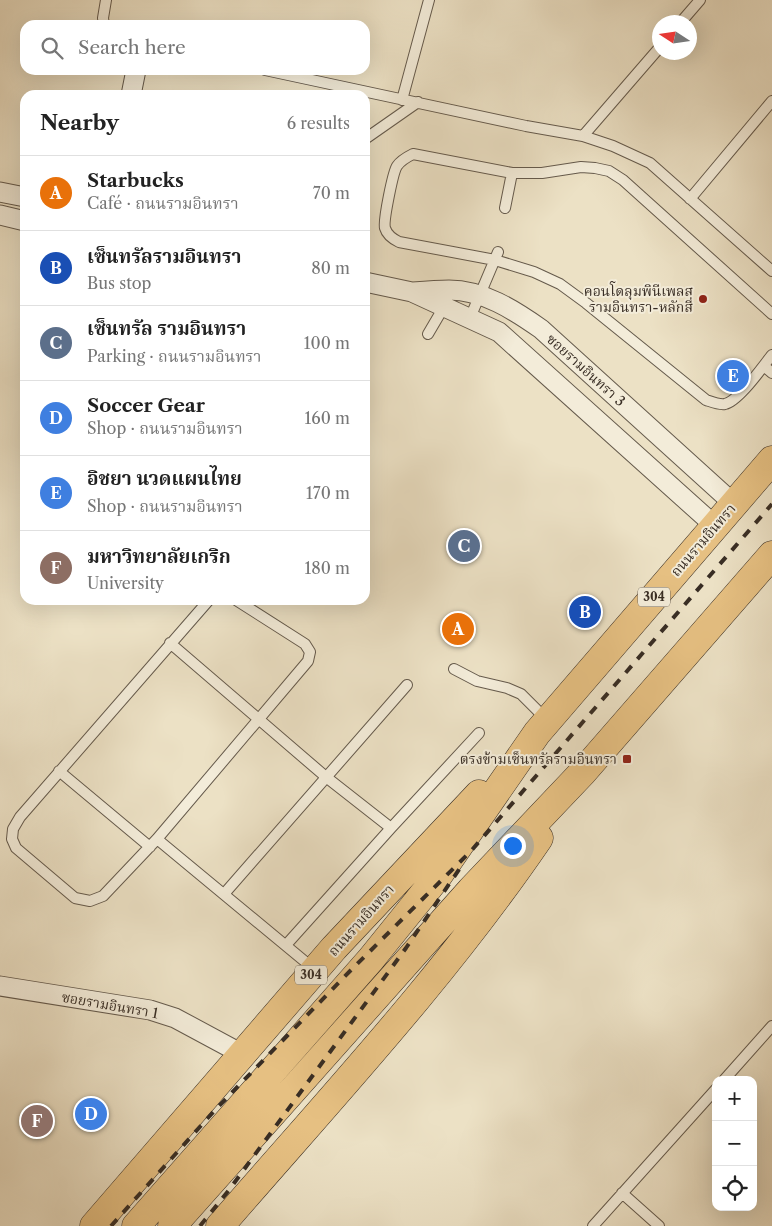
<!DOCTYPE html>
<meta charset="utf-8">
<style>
body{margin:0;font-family:"Libre Caslon Text","Noto Serif Thai",serif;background:#f6f6f6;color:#222}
.controls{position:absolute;right:15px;bottom:15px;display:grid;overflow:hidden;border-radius:10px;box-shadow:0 5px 20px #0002}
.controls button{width:45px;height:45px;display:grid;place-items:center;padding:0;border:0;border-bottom:1px solid #e0e0e0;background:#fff;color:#222;font:25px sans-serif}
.compass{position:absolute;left:652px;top:15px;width:45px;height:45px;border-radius:50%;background:#fff;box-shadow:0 5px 20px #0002;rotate:282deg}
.you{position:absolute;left:512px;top:845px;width:18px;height:18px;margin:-12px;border:4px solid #fff;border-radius:50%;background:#1a73e8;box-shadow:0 0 0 8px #1a73e833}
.badge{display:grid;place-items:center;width:32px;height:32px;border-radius:50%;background:#0f766e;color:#fff;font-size:16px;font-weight:700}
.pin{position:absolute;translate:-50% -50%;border:2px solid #fff;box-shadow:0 1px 5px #0006}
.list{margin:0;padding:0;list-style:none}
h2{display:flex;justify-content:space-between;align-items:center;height:65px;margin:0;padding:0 20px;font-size:21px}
h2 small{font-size:16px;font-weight:400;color:#767676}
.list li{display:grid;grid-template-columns:32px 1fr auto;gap:15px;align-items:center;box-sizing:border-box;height:75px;padding:0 20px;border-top:1px solid #e0e0e0}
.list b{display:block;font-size:19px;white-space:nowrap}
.list p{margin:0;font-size:16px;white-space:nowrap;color:#767676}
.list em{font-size:16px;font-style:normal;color:#767676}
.icon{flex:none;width:28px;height:28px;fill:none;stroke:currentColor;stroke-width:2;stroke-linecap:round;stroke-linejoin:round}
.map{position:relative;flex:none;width:772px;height:1226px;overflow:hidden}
.search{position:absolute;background:#fff;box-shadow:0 5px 20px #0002;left:20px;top:20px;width:350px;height:55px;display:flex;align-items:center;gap:12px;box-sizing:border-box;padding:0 18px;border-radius:15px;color:#767676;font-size:19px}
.panel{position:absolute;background:#fff;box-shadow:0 5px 20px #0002;left:20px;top:90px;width:350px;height:515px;border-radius:15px}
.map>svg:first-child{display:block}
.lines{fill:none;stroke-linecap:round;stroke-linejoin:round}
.service-casing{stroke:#655a4c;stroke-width:12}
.minor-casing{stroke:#655a4c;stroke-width:21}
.primary-casing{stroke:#382d24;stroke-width:29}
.service{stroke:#f3ecd9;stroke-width:10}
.minor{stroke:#f3ecd9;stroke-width:19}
.primary{stroke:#e6c082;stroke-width:28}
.rail{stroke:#382d24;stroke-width:4;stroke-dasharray:9 9;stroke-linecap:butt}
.poi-dot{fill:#8f2418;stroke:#f3ecd9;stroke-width:2}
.labels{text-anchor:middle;stroke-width:4;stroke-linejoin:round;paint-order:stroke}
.shield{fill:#f3ecd9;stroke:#70665a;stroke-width:1}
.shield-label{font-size:12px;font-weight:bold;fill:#382d24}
.poi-label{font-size:14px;fill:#382d24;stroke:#f3ecd9;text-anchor:end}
.street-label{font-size:14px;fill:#382d24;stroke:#f3ecd9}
</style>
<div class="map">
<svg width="772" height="1226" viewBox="0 0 772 1226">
<rect width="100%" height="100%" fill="#ece1c5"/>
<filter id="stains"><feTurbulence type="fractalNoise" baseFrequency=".004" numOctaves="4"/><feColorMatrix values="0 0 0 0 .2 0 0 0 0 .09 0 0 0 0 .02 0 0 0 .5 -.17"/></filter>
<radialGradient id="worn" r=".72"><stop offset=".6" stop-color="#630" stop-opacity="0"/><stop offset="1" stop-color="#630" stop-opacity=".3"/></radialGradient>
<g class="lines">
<defs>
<path id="service" d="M681,22L700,0
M104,25L103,18L106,0
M265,70L526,126L583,136L613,146L650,163L772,271
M402,100L429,0
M583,136L660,47
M365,139L418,102
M690,199L772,101
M505,208L512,173
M772,314L623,180L609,171L595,168L581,167L542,173H512L413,154C407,157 401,160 397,166C393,172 383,221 385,228C387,235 393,239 399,242L495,260L534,272L560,284L586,303L706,400C712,402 719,405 725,404C739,401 763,366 772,355
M470,318L498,252
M428,334L445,305
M764,366L772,373
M209,600L20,817L13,829L12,839L16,848L75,898L90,901L103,896L157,839L308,661L310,652L305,644L236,600
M170,643L326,777L391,828
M454,669L477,681L507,688L521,694L546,719
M59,771L150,847
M157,839L314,969
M224,894L407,685
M286,945L391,828L479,733
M724,1080L772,1026
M622,1193L659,1226
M593,1226L716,1089"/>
<path id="minor" d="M131,95L136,70
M0,192L25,197
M0,215L25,221
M365,282L412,292L499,332L715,526
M413,292C425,291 437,290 449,290C483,290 514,310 541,329L734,504
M0,986L150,1010L175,1018L242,1054"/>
<path id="primary" d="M94,1226L334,948L479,794
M136,1226L371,959L438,876L537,733L772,460
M172,1226L471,890L583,772L772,555
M220,1226C330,1099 445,976 539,838"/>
</defs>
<use href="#service" class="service-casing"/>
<use href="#minor" class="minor-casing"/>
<use href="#primary" class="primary-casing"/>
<use href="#service" class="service"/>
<use href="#minor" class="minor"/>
<use href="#primary" class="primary"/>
<path class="rail" d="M111,1226L215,1110L352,969L471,851L772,504
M200,1226L229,1190L406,948L460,868"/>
</g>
<g class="poi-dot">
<circle cx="703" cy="299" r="5"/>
<rect x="622" y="754" width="10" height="10" rx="2.5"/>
</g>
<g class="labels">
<g class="shield">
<rect x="638" y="587.5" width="32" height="19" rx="4"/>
<rect x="295" y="965.5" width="32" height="19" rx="4"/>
</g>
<g class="shield-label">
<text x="654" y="601">304</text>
<text x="311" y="979">304</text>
</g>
<g class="poi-label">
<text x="693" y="296">คอนโดลุมพินีเพลส<tspan x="693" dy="16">รามอินทรา-หลักสี่</tspan></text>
<text x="617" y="764">ตรงข้ามเซ็นทรัลรามอินทรา</text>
</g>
<g class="street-label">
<text transform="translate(586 370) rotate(42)" y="5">ซอยรามอินทรา 3</text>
<text transform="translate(703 540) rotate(-49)" y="5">ถนนรามอินทรา</text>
<text transform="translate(361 920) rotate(-48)" y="5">ถนนรามอินทรา</text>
<text transform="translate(110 1005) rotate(10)" y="5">ซอยรามอินทรา 1</text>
</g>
</g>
<rect width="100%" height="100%" filter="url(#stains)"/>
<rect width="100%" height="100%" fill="url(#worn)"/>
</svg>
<div class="controls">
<button>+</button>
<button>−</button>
<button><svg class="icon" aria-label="locate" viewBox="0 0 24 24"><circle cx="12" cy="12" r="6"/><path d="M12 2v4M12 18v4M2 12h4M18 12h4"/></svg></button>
</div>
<svg class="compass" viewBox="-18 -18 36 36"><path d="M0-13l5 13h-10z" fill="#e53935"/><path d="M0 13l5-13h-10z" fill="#767676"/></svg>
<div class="you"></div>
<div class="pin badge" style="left:458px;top:629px;background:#e8710a">A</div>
<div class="pin badge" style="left:585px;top:612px;background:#1a4fb4">B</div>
<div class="pin badge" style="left:464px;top:546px;background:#5c6f8a">C</div>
<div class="pin badge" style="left:91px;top:1114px;background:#3f7fe0">D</div>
<div class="pin badge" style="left:733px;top:376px;background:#3f7fe0">E</div>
<div class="pin badge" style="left:37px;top:1121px;background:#8d6e63">F</div>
<div class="search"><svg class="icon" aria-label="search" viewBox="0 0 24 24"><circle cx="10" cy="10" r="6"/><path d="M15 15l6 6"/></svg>Search here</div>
<section class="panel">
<h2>Nearby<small>6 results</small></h2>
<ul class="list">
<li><span class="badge" style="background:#e8710a">A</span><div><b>Starbucks</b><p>Café · ถนนรามอินทรา</p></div><em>70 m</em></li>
<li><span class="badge" style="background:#1a4fb4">B</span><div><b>เซ็นทรัลรามอินทรา</b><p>Bus stop</p></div><em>80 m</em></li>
<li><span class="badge" style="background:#5c6f8a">C</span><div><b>เซ็นทรัล รามอินทรา</b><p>Parking · ถนนรามอินทรา</p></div><em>100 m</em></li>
<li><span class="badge" style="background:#3f7fe0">D</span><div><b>Soccer Gear</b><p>Shop · ถนนรามอินทรา</p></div><em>160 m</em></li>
<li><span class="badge" style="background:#3f7fe0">E</span><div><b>อิชยา นวดแผนไทย</b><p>Shop · ถนนรามอินทรา</p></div><em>170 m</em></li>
<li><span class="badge" style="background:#8d6e63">F</span><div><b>มหาวิทยาลัยเกริก</b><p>University</p></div><em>180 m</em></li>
</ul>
</section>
</div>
